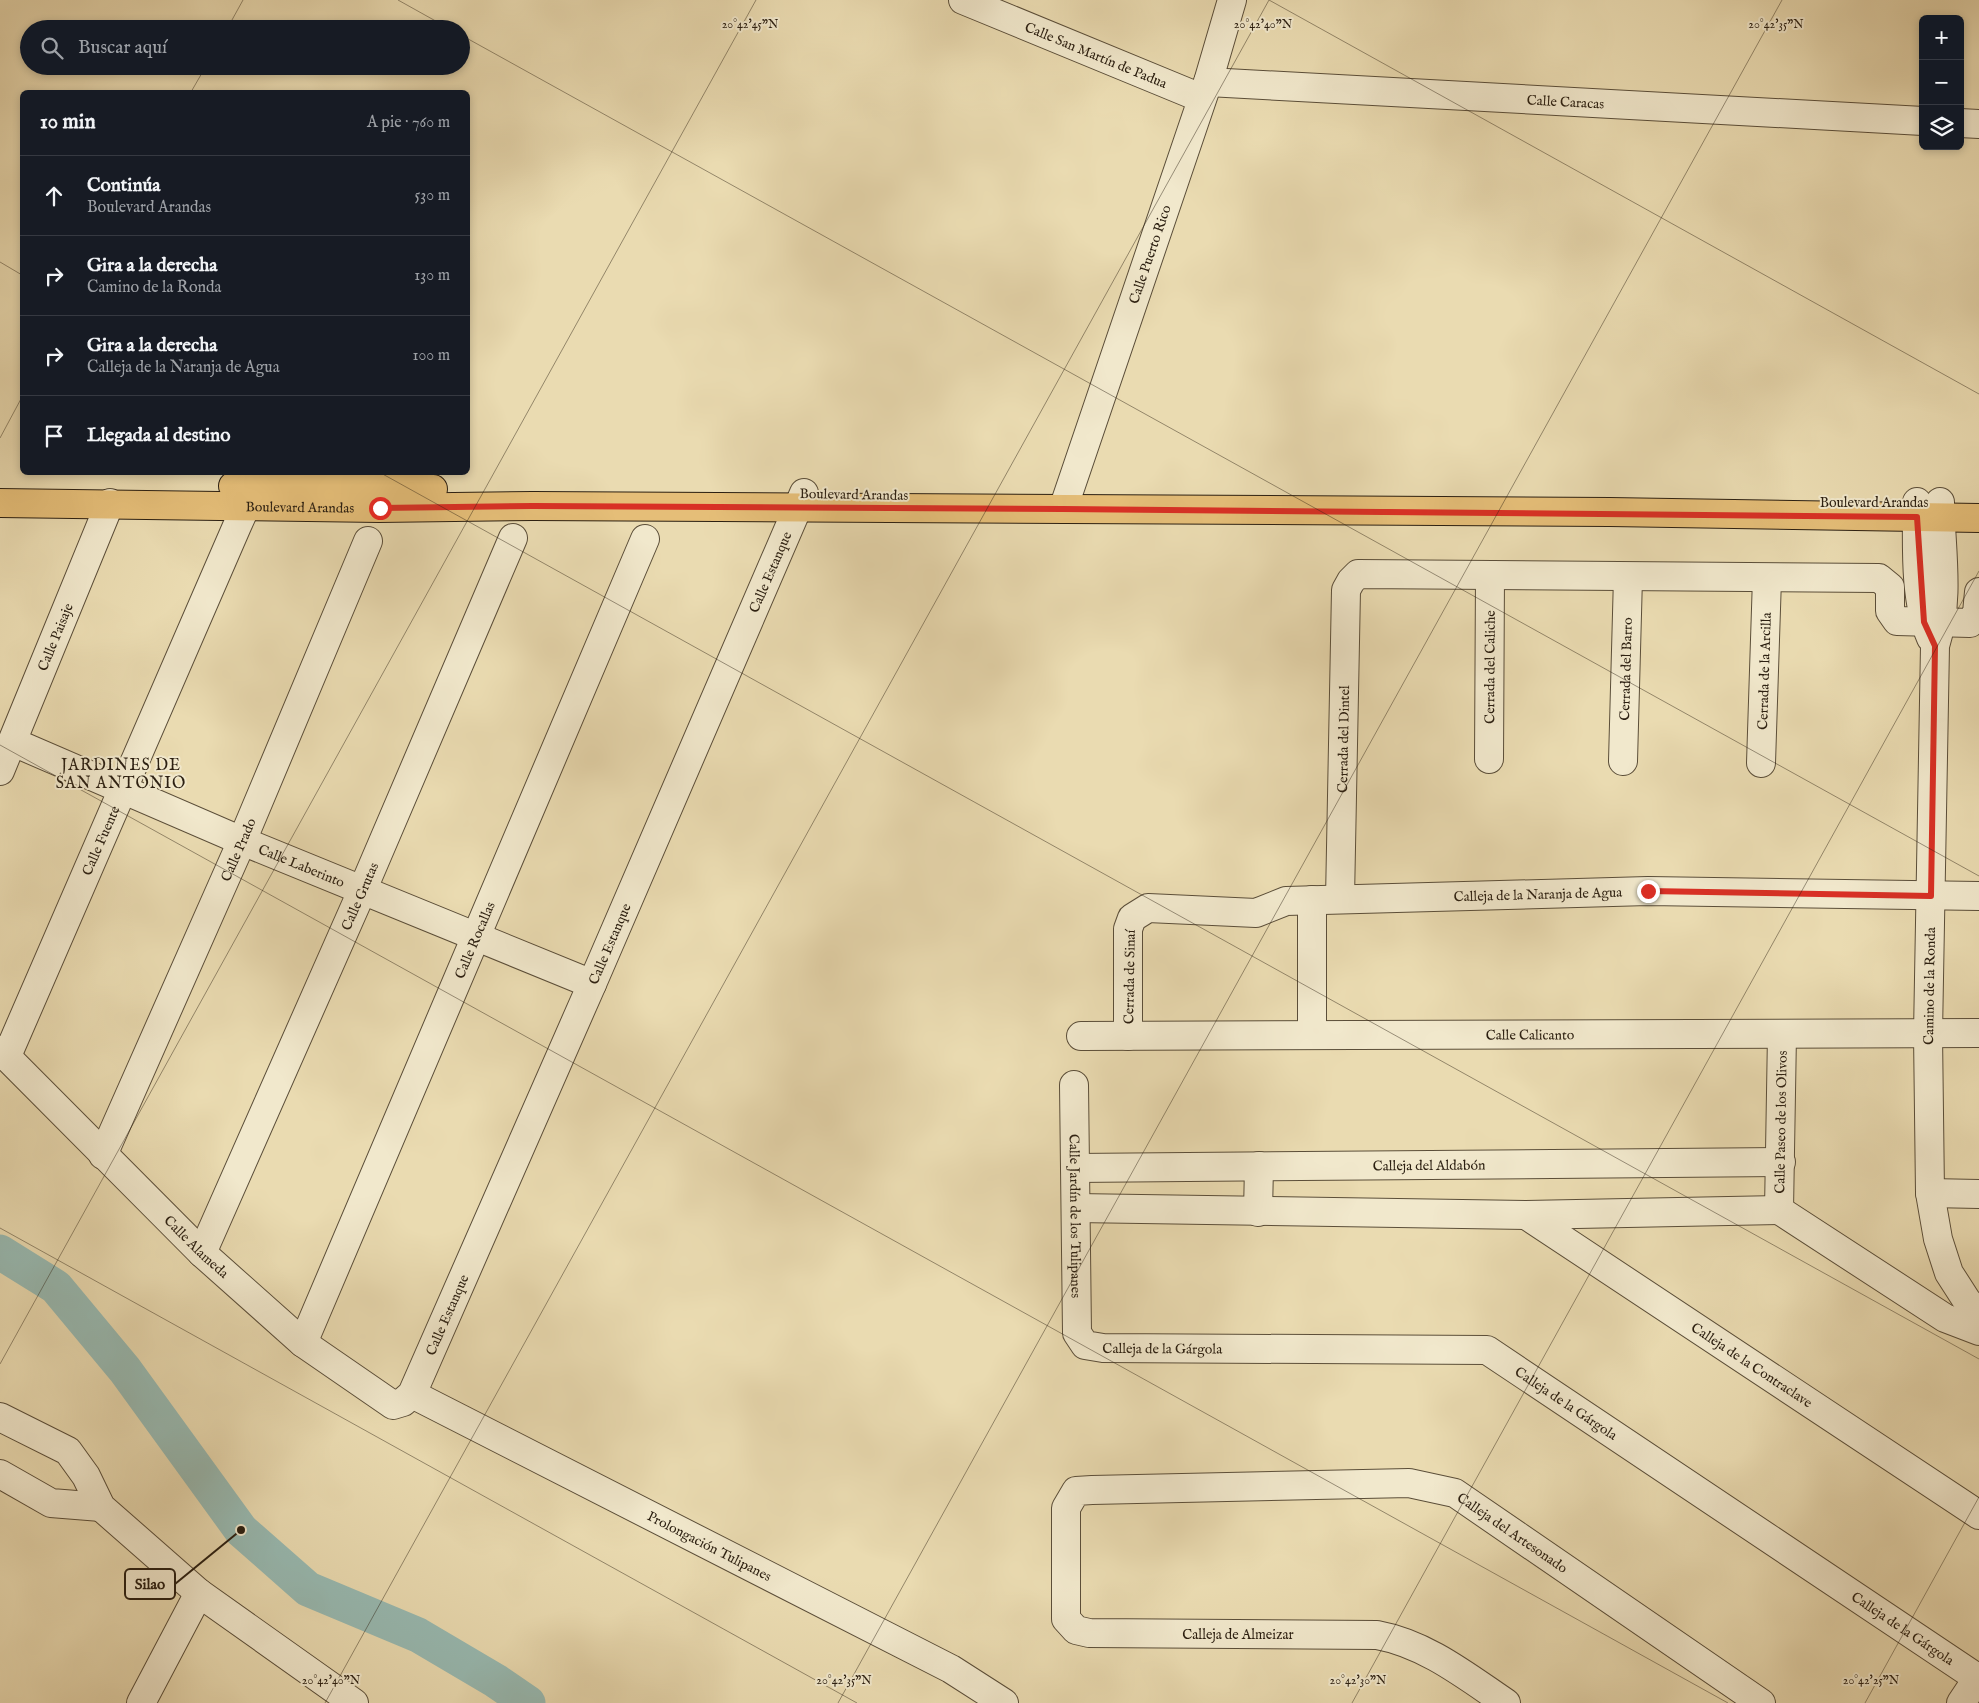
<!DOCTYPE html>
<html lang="es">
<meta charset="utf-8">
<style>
body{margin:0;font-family:"IM FELL English",serif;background:#242831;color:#f1f3f6}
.controls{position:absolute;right:15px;top:15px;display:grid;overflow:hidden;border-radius:8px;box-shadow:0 2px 8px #0003}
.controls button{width:45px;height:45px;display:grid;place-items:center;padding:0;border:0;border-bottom:1px solid #363941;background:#171b24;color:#f1f3f6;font:25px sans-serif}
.stop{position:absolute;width:15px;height:15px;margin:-11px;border:4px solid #d93025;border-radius:50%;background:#fff}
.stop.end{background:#d93025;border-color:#fff;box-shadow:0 1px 5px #0008}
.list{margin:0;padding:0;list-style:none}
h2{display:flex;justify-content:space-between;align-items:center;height:65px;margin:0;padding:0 20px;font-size:21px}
h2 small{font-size:16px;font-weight:400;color:#9ea1a6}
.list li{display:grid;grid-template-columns:32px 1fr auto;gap:15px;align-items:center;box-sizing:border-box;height:80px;padding:0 20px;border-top:1px solid #363941}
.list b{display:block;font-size:19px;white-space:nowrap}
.list p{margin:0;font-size:16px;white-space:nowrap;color:#9ea1a6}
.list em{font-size:16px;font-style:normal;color:#9ea1a6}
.icon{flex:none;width:28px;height:28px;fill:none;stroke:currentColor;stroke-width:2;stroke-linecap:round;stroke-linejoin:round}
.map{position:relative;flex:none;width:1979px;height:1703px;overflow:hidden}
.search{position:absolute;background:#171b24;box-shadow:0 2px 8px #0003;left:20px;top:20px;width:450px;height:55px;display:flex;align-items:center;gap:12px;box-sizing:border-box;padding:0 18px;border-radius:28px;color:#9ea1a6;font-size:19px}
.panel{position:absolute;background:#171b24;box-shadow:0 2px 8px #0003;left:20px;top:90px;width:450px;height:385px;border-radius:8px}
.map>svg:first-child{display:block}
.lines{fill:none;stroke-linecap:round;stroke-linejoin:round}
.river{stroke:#98bab2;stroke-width:35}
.minor-casing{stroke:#5b4e39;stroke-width:30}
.major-casing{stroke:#2b1f11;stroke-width:30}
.minor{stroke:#f1e8cc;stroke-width:28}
.major{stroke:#e5be78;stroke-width:28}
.route{stroke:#d93025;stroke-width:6}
.ticks{fill:none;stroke:#2b1f11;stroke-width:1;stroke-opacity:0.45}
.labels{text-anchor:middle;stroke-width:4;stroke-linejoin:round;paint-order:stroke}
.street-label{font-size:14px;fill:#2b1f11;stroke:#f1e8cc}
.quarter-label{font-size:16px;letter-spacing:1px;fill:#2b1f11;stroke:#f1e8cc}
.ticks-label{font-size:12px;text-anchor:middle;fill:#2b1f11;stroke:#f1e8cc;stroke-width:4;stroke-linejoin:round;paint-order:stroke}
.leader{fill:none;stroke:#2b1f11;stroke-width:2}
.callout-dot{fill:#2b1f11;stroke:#f1e8cc;stroke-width:2}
.callout{fill:#f1e8cc;stroke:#2b1f11;stroke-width:2}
.callout-label{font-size:15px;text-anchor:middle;font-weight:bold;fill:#2b1f11}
</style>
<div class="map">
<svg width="1979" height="1703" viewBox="0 0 1979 1703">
<rect width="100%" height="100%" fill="#eadbb1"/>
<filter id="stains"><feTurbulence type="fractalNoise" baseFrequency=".004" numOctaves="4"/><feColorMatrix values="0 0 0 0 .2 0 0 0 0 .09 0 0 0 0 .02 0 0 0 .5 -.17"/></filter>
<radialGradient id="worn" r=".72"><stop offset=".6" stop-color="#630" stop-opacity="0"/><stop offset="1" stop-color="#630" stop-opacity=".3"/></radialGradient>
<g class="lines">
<path class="river" d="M0,1252L56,1287L125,1370L241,1530L308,1589L418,1635L496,1681L528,1703"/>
<defs>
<g id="minor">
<path id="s1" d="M963,0L1201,98"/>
<path id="s2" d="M1208,82L1923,121"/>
<path d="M1960,123L1979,124"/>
<path d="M1917,502C1917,544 1914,600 1931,638"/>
<path d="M1940,502C1941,551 1950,598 1935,646L1928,1034L1930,1193L1938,1239L1949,1273L1967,1301L1979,1314"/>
<path id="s3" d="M1063,509L1208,82L1232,0"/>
<path id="s4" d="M13,742L242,841L592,984"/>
<path id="s5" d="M1489,759L1490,575"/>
<path id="s6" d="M1623,761L1628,577"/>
<path id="s7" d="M1761,763L1767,578"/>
<path id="s8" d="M0,771L110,503"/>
<path id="s9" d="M1340,899L1346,590L1351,581L1358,574L1879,578L1890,587V611L1897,621L1970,623L1977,613L1979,592"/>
<path d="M1312,900V1035"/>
<path id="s10" d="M1081,1036L1979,1033"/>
<path id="s11" d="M1128,1036V929L1132,918L1148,908L1256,913L1286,901L1648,891L1979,896"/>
<path id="s12" d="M0,1050L202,1253L303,1343L393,1405L403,1402L412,1394L592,984L804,493"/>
<path id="s13" d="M7,1056L237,526L246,506L249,486"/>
<path id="s14" d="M1074,1085L1077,1333L1085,1345L1103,1348L1487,1350L1979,1679"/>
<path id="s15" d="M103,1155L242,841L368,541"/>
<path id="s16" d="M1075,1168L1781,1162"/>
<path d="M1930,1193L1979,1194"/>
<path d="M1076,1208L1526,1215L1779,1210"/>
<path d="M1779,1210L1945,1318L1979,1331"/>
<path id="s17" d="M1779,1210L1782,1034"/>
<path d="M1258,1212L1259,1166"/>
<path id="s18" d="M1526,1215L1979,1515"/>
<path id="s19" d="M202,1253L362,891L513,538"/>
<path id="s20" d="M303,1343L645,539"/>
<path id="s21" d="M412,1394L951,1669L1004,1703"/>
<path d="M0,1417L68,1451L86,1476L101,1507L199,1593L354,1703"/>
<path d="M0,1474L51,1503L101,1507"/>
<path d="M141,1703L199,1593"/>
<path id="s22" d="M1506,1703C1466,1676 1426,1644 1377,1635L1089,1633L1076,1630L1066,1619V1508L1076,1491L1092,1490L1409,1483L1455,1493L1761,1703"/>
<path d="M1961,1703L1979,1676"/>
</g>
<g id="major">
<path d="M233,486L433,489"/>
<path id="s23" d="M0,503L379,508L533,506L1610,512L1979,518"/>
</g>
</defs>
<use href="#minor" class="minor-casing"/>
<use href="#major" class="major-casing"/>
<use href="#minor" class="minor"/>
<use href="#major" class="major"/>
</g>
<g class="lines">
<path class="route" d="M380,508L533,506L1063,509L1917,517L1924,622L1935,646L1931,896L1648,891"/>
</g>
<path class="ticks" d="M398,0L450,29M1269,0L1979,394M227,29L243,0M461,35L1979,876M191,92L206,66M0,262L22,275M0,438L22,397M379,472L1979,1359M0,745L1728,1703M0,1228L857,1703M0,1364L756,0M325,1703L1269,0M838,1703L1782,0M1352,1703L1979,571M1865,1703L1979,1497"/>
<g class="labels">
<g class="street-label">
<text dy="5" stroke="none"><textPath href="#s1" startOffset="144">Calle San Martín de Padua</textPath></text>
<text dy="5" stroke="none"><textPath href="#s2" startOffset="358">Calle Caracas</textPath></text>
<text dy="5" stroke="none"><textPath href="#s3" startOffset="269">Calle Puerto Rico</textPath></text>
<text transform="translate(854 494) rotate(1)" y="5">Boulevard Arandas</text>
<text x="1874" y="507">Boulevard Arandas</text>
<text dy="5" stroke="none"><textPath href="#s23" startOffset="300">Boulevard Arandas</textPath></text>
<text dy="5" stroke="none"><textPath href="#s12" startOffset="1450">Calle Estanque</textPath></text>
<text dy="5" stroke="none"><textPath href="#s8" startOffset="145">Calle Paisaje</textPath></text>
<text dy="5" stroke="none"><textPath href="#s5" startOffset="92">Cerrada del Caliche</textPath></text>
<text dy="5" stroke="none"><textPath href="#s6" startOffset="92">Cerrada del Barro</textPath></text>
<text dy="5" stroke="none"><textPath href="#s7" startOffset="92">Cerrada de la Arcilla</textPath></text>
<text dy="5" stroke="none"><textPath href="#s9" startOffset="160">Cerrada del Dintel</textPath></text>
<text dy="5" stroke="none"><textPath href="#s13" startOffset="235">Calle Fuente</textPath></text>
<text dy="5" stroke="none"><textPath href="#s15" startOffset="334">Calle Prado</textPath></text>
<text dy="5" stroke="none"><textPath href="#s4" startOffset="314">Calle Laberinto</textPath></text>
<text dy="5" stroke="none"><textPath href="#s11" startOffset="530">Calleja de la Naranja de Agua</textPath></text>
<text dy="5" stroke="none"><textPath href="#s19" startOffset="390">Calle Grutas</textPath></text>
<text dy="5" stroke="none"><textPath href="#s20" startOffset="438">Calle Rocallas</textPath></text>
<text dy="5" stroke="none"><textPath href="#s12" startOffset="1045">Calle Estanque</textPath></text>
<text transform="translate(1129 977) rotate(-89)" y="5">Cerrada de Sinaí</text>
<text transform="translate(1929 986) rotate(-89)" y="5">Camino de la Ronda</text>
<text dy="5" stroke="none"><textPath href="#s10" startOffset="449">Calle Calicanto</textPath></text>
<text dy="5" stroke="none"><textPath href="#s17" startOffset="88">Calle Paseo de los Olivos</textPath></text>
<text dy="5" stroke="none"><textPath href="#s16" startOffset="354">Calleja del Aldabón</textPath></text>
<text dy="5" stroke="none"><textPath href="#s14" startOffset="131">Calle Jardín de los Tulipanes</textPath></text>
<text dy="5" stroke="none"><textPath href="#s12" startOffset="278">Calle Alameda</textPath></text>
<text dy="5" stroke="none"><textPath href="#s12" startOffset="640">Calle Estanque</textPath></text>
<text dy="5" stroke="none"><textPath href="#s14" startOffset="340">Calleja de la Gárgola</textPath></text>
<text dy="5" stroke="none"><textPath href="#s18" startOffset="271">Calleja de la Contraclave</textPath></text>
<text dy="5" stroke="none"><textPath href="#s14" startOffset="760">Calleja de la Gárgola</textPath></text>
<text dy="5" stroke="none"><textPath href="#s22" startOffset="1044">Calleja del Artesonado</textPath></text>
<text dy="5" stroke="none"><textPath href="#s21" startOffset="334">Prolongación Tulipanes</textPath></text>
<text dy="5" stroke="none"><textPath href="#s14" startOffset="1165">Calleja de la Gárgola</textPath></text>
<text x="1238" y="1639">Calleja de Almeizar</text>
</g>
<g class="quarter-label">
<text x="121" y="770">JARDINES DE<tspan x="121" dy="18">SAN ANTONIO</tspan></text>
</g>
</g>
<g class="ticks-label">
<text x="750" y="28">20°42'45"N</text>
<text x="1263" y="28">20°42'40"N</text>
<text x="1776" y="28">20°42'35"N</text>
<text x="331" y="1684">20°42'40"N</text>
<text x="844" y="1684">20°42'35"N</text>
<text x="1358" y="1684">20°42'30"N</text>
<text x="1871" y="1684">20°42'25"N</text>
</g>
<path class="leader" d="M241 1530L175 1584"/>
<circle class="callout-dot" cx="241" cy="1530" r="5"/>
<rect class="callout" x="125" y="1569" width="50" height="30" rx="5"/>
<g class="callout-label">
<text x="150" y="1589">Silao</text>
</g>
<rect width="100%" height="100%" filter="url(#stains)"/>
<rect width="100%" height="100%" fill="url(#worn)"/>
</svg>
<div class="controls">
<button>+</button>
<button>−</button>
<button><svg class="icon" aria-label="layers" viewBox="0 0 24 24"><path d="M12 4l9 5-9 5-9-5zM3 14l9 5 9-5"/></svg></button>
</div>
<div class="stop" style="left:380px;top:508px"></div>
<div class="stop end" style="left:1648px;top:891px"></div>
<div class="search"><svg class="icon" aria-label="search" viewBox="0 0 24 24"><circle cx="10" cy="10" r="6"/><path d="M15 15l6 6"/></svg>Buscar aquí</div>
<section class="panel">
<h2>10 min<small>A pie · 760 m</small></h2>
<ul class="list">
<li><svg class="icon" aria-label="ahead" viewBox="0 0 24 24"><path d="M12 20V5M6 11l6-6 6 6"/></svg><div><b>Continúa</b><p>Boulevard Arandas</p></div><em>530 m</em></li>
<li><svg class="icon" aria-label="right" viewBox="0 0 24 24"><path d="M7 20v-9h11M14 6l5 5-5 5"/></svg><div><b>Gira a la derecha</b><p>Camino de la Ronda</p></div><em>130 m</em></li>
<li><svg class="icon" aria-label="right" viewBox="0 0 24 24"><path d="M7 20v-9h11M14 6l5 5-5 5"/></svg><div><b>Gira a la derecha</b><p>Calleja de la Naranja de Agua</p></div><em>100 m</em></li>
<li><svg class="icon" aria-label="arrive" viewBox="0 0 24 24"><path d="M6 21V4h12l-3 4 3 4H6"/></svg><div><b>Llegada al destino</b></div></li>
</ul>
</section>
</div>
